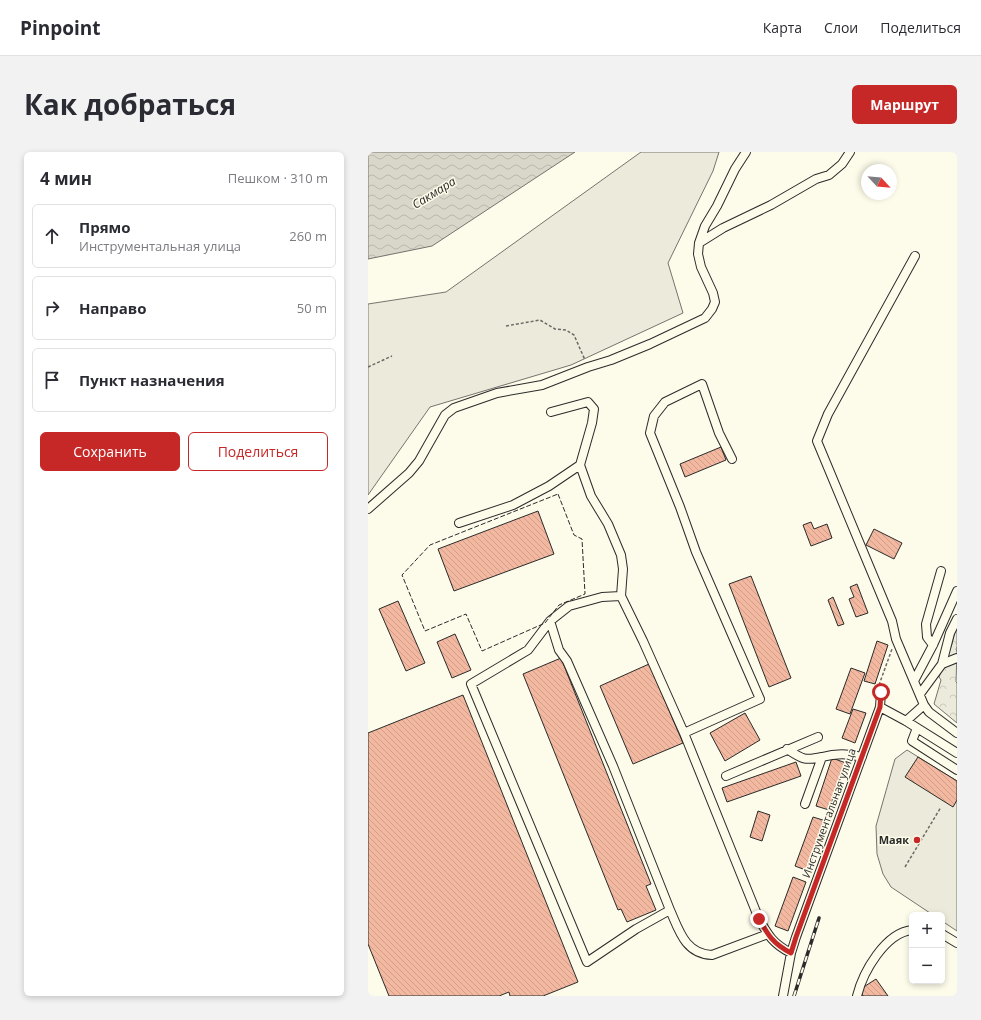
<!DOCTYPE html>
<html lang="ru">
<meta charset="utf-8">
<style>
body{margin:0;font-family:"Open Sans",sans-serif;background:#f2f2f3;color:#2b2b33}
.controls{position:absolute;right:12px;bottom:12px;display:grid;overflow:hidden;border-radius:6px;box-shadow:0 2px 6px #0003}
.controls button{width:36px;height:36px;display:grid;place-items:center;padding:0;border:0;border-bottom:1px solid #e1e1e2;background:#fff;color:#2b2b33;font:20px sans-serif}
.compass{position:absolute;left:493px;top:12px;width:36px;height:36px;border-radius:50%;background:#fff;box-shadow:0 2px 6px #0003;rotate:116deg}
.stop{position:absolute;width:12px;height:12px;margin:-9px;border:3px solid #c62828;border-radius:50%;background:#fff}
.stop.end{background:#c62828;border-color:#fff;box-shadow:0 1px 4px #0008}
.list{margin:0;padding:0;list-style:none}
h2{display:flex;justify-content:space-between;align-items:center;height:52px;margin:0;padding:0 16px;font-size:17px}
h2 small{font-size:13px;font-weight:400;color:#7c7c81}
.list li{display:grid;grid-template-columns:26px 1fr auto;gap:12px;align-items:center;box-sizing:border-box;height:64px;margin:0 8px 8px;padding:0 8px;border:1px solid #e1e1e2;border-radius:6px}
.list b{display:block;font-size:15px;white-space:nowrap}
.list p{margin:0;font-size:13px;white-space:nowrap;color:#7c7c81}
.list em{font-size:13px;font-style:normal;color:#7c7c81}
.actions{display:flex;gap:8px;padding:12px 16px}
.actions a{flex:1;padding:9px 0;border:1px solid #c62828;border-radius:6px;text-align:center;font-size:14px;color:#c62828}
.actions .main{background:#c62828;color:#fff}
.icon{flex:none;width:22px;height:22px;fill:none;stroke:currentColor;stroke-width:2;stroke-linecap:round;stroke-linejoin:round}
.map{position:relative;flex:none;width:589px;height:844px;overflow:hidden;border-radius:6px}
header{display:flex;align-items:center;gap:24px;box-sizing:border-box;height:56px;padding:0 20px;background:#fff;border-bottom:1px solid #e1e1e2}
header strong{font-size:19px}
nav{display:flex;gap:22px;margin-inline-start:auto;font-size:14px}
.intro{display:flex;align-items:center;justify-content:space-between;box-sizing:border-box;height:96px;padding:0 24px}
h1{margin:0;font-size:28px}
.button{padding:10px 18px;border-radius:6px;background:#c62828;color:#fff;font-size:14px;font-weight:700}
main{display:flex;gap:24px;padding:0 24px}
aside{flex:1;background:#fff;border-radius:6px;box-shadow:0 2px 6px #0003}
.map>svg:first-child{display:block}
.green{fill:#ecebdb;stroke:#74746e}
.forest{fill:url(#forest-crowns);stroke:#74746e}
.water{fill:url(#water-waves);stroke:#74746e}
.building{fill:url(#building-back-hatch);stroke:#2b2b2b}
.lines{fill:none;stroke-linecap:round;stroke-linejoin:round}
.minor-casing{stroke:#2b2b2b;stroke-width:10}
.path{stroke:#6a6964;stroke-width:1.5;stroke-dasharray:3 2;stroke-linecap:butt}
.minor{stroke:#fdfbea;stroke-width:8}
.rail-casing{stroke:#2b2b2b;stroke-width:3.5}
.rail{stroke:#fdfbea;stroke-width:2;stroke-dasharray:6;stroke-linecap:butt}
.fence{stroke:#2b2b2b;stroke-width:1;stroke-dasharray:5 2;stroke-linecap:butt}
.route{stroke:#c62828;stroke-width:5}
.poi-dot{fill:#c62828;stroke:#fdfbea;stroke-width:1.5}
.labels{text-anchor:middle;stroke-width:3;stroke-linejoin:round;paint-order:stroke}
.street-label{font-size:11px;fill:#2b2b2b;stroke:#fdfbea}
.poi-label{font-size:11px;font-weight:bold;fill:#2b2b2b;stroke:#fdfbea;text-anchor:end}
.water-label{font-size:12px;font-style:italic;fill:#2b2b2b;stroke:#fdfbea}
</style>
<header>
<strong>Pinpoint</strong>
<nav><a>Карта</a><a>Слои</a><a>Поделиться</a></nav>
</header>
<div class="intro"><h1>Как добраться</h1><a class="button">Маршрут</a></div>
<main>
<aside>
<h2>4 мин<small>Пешком · 310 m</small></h2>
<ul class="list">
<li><svg class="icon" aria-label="ahead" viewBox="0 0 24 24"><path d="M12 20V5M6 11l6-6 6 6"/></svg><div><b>Прямо</b><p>Инструментальная улица</p></div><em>260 m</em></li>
<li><svg class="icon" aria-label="right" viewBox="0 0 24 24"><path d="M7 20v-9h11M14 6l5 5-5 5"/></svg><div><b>Направо</b></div><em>50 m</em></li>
<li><svg class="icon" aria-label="arrive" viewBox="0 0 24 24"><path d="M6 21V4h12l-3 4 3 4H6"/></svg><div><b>Пункт назначения</b></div></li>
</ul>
<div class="actions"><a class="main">Сохранить</a><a>Поделиться</a></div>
</aside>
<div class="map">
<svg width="589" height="844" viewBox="0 0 589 844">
<defs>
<pattern id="forest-crowns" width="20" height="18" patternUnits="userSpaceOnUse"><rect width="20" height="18" fill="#ecebdb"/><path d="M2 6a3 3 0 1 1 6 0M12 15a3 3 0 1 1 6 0" fill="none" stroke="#cbcabc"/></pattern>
<pattern id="water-waves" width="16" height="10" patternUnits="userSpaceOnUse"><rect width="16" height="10" fill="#d8d7c9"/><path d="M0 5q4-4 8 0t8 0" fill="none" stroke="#bab9ad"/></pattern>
<pattern id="building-back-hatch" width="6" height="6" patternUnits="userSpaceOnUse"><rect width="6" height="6" fill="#f2b8a0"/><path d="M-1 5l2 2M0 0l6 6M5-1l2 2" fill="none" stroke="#d09e8a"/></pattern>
</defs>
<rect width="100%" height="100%" fill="#fdfbea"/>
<path class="green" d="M273,0H351L345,19L300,111L315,161L203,213L62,255L0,343V152L78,140Z
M539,598L589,629V779L574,769V763H565L523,735L515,722L509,702L508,674L527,607Z"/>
<path class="forest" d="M589,472V495L588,497L589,500L588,530L589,531V571L566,552L573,528L571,525L584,492Z"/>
<path class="water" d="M0,0H207L64,94L0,107Z"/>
<path class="building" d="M353,295L358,308L317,325L312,312Z
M170,359L186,402L86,439L70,397Z
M443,370L446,377L459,372L464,386L443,394L435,373Z
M506,377L534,391L526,407L498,393Z
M383,424L423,526L401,535L361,432Z
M489,432L500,461L488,465L481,447L486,445L482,435Z
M465,445L476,472L470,474L460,448Z
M30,449L57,511L38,519L11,457Z
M87,482L103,518L84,526L69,490Z
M509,489L520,493L507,532L496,529Z
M193,506L283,732L278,734L288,758L259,770L253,757L250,758L155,522Z
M281,512L315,591L265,612L232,534Z
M483,516L497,521L482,562L468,557Z
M95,543L210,830L175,844H142L141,840L131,844H21L0,792V581Z
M485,557L498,561L487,591L474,586Z
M377,561L392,588L357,609L342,581Z
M550,605L589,629V648L585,655L537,625Z
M464,606L478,611L461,658L448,654Z
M428,610L433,624L359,650L354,636Z
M390,659L402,663L394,689L382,685Z
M445,665L458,669L440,719L427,714Z
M425,725L438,730L420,779L407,774Z
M508,827L520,844H495L491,838Z"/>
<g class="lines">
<defs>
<path id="minor" d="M331,91L337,74L349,54L367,17L378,0
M547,104L460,262L449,289L524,469L528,487L556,553L561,560L589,581
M183,260L220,250L226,257L224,271L212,313L223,344L240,372L253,403L255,417L253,444
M364,307L351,281L334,232L297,250L286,264L282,281L312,355L328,400L392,547L316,581L391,767C400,783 405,792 423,801
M0,357L41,321L51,309L77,263L86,256L129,241L174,233L220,215L243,208L282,192L337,166L344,157L347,150L345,141L333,115L330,102L331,91L355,76L403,53L448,27L461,23L474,12L482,0
M91,371L145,353L181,334L212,313
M182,469L191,498L199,509L245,614L302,758L268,777L219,810L103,532L160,498L182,469L201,454L234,445L253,444L275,489L316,581
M565,493L559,485L558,472L573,419
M574,512L582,481L589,467
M546,529L565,493L589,439
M552,542L574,512L589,506
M512,555L538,569L589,601
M538,569L556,553
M549,576L544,589L589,618
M419,597C434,607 436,609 454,605
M358,624L450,585
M437,652L454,605C468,601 480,601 494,605
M302,758C311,778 317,802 344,803L400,782
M574,782L589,791
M415,844L423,801L428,785L512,555L513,540
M489,844C495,820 517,781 544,778"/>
</defs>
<use href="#minor" class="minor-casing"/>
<path class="path" d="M138,174L172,168L187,177L198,178L206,183L217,208
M0,215L24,204
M511,533L524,497
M537,715L573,655"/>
<use href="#minor" class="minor"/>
<defs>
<path id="rail" d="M426,844L451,766"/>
</defs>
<use href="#rail" class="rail-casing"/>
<use href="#rail" class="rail"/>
<path class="fence" d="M190,342L206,383L214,387L217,442L191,453L177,471L114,499L98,462L57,479L34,423L62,393Z"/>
</g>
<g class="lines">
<path class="route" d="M391,767C400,783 405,792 423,801L428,785L512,555L513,540"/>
</g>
<circle class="poi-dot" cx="549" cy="688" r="4"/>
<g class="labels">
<g class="street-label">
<text transform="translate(461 661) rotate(-70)" y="4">Инструментальная улица</text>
</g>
<g class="poi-label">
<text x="541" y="692">Маяк</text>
</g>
<g class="water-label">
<text transform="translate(66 41) rotate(-32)" y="4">Сакмара</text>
</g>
</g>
</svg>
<div class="controls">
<button>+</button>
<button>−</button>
</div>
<svg class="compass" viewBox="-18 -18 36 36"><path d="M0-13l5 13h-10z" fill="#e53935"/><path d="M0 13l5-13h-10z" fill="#7c7c81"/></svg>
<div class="stop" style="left:513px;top:540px"></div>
<div class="stop end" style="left:391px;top:767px"></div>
</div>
</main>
